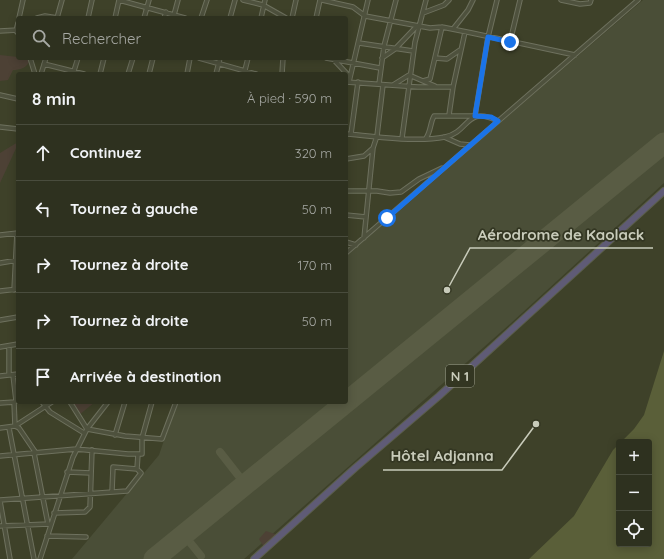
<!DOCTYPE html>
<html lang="fr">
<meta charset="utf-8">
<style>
body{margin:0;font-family:Quicksand,sans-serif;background:#3a3d2c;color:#f1f3f6}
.controls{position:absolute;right:12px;bottom:12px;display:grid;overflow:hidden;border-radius:4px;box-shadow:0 2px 10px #0003}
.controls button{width:36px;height:36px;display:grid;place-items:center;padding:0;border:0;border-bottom:1px solid #494c3d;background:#2e311f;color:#f1f3f6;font:20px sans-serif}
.stop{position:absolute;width:12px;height:12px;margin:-9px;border:3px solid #1a73e8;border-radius:50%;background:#fff}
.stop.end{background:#1a73e8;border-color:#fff;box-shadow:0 1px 4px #0008}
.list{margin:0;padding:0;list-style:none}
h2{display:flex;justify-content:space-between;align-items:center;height:52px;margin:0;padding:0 16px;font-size:17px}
h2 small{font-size:13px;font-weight:400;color:#a7a9a4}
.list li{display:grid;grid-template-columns:26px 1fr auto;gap:12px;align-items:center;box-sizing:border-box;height:56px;padding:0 16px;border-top:1px solid #494c3d}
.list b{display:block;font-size:15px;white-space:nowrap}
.list em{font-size:13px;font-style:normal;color:#a7a9a4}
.icon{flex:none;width:22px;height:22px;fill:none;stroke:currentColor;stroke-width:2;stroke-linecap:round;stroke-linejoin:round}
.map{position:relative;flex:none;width:664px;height:559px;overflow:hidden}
.search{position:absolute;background:#2e311f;box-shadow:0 2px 10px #0003;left:16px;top:16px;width:332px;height:44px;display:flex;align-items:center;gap:10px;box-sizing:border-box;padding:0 14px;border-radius:4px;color:#a7a9a4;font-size:15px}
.panel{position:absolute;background:#2e311f;box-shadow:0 2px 10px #0003;left:16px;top:72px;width:332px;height:332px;border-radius:4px}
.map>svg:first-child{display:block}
.airport{fill:#4a4e37}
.green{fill:#4d4135}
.water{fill:#5a5f39}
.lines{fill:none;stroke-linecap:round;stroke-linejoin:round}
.taxiway{stroke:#595c44;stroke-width:8}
.runway{stroke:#595c44;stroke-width:21}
.street-casing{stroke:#6e715e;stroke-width:5.5}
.highway-casing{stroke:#5b5e4b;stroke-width:8}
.street{stroke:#4e513d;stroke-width:3.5}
.highway{stroke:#5f5b76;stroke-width:6}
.route{stroke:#1a73e8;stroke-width:5}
.labels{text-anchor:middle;stroke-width:3.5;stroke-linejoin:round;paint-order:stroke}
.shield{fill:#333622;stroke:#9b9e8c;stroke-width:1}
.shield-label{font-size:13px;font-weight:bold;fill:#c8cbba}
.leader{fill:none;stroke:#c8cbba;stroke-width:1.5}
.callout-dot{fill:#c8cbba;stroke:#333622;stroke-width:1.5}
.callout-label{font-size:15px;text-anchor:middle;font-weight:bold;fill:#c8cbba;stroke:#333622;stroke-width:3.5;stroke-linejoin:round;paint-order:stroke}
</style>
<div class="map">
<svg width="664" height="559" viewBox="0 0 664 559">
<rect width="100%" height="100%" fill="#3e4129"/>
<path class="airport" d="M643,0H664V183L510,324L244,559H72L159,455L177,402H346V255Z"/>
<path class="green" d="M0,55L27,58L30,60C27,68 20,70 13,70L8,80L0,81Z
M18,142V144L0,183V153Z
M71,402H95L79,415Z
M266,531L275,534L276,539L264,547L259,539Z"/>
<path class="water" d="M664,351V559H529L574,516L613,450L619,444V544H649V442H621L634,429L644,415Z"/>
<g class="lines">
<path class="taxiway" d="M220,452L245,484
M184,535L201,556"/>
<path class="runway" d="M154,559L664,143"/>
<defs>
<path id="street" d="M119,0L185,18
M243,0L263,5L286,18
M322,0L353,7L365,16L430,28L442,27L472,33L575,55
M561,0L580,4L590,3L591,0
M423,13L444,5L449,0
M174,15L178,0
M19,18L23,0
M37,18L45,16L58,18
M57,18L62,0
M88,18L92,0
M115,18L119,0
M144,18L149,0
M164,18L166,12
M201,18L207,0
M230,18L235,0
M261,18L265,0
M292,18L296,0
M316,18L320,0
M18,23L16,31L18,33
M453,29L468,10L473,0
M0,31L18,30
M510,42L520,0
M359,43L413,51
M30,58L35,74
M199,58L256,74
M326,58L380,68
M382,58L395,49L417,26
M435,58L447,59L460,50
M335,61L350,77
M44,64L84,74
M41,74L46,58
M73,74L78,58
M100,74L104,58
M128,74L133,58
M149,74L153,58
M187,74L190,58
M216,74L220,58
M244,74L248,58
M282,74L283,58
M423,81L435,86
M346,82L418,87H453L449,115
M349,82L368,0
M379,84L384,46L396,0
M393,85L409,75L423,81L430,79L442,27
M453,87L465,32
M0,95L18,99
M0,127L18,129
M346,134C376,136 415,143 445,137C470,132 465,105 498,121
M351,134L358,82
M444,137L460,144L470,145
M402,138L415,42L426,0
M426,138C431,131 430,123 434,116H475L488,37L497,0
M346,159L364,156L373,148
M346,191H377L390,193L401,192L419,179L442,168
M346,215L366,217
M0,235L18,233
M364,238L373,148L377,136L383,85
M346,242L356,245
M346,253L638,0
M0,263L18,260
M14,290L17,233
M0,291L18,289
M0,320L18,317
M0,347L18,344
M9,375V346
M13,375L16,401
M0,376L18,374
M14,402L15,426L19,428L36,453
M42,402L50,412L84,433
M70,402L87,429L125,436L162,439L176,402
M0,403L15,402
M0,428L15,426L52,402
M9,428L34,559
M115,435L125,402
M34,453L48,524
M0,456L76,449L128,454H142V438L152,402
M67,472L91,473
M112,491L113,467L137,469
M0,500L127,491L141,473L137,469L138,454
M0,501L10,559
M54,513L85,512L90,507L92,450
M0,526L49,524
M47,536L86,537
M40,559L73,457L87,429L108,402"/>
<path id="highway" d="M254,559L355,468L439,396L664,191"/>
</defs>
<use href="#street" class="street-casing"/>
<use href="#highway" class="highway-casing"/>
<use href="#street" class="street"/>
<use href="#highway" class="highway"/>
</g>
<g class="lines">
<path class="route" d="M387,218L498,121L491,117L475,116L488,37L510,42"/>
</g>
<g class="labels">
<rect class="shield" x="446" y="365" width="28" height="22" rx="3"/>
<g class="shield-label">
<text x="460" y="381">N 1</text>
</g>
</g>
<path class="leader" d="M447 290L470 248H653M536 424L502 470H383"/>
<g class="callout-dot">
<circle cx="447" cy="290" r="4"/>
<circle cx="536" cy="424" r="4"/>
</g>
<g class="callout-label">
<text x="561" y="240">Aérodrome de Kaolack</text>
<text x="442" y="461">Hôtel Adjanna</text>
</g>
</svg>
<div class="controls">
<button>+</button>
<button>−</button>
<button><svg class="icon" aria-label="locate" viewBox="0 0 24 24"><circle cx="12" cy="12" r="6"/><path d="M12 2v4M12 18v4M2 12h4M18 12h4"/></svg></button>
</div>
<div class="stop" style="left:387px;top:218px"></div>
<div class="stop end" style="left:510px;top:42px"></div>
<div class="search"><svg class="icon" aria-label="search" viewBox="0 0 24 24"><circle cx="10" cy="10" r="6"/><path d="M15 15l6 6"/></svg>Rechercher</div>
<section class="panel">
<h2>8 min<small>À pied · 590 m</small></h2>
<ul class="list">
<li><svg class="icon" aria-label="ahead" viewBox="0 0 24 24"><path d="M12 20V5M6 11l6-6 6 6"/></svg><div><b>Continuez</b></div><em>320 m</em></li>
<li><svg class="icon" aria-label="left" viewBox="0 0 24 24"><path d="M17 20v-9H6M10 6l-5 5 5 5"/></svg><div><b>Tournez à gauche</b></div><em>50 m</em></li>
<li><svg class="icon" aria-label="right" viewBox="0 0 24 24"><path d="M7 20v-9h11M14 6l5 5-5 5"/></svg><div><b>Tournez à droite</b></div><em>170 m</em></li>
<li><svg class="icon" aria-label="right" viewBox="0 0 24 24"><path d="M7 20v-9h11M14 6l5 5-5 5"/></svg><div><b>Tournez à droite</b></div><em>50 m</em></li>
<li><svg class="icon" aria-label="arrive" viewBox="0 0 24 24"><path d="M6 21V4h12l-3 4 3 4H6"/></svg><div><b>Arrivée à destination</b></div></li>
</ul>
</section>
</div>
